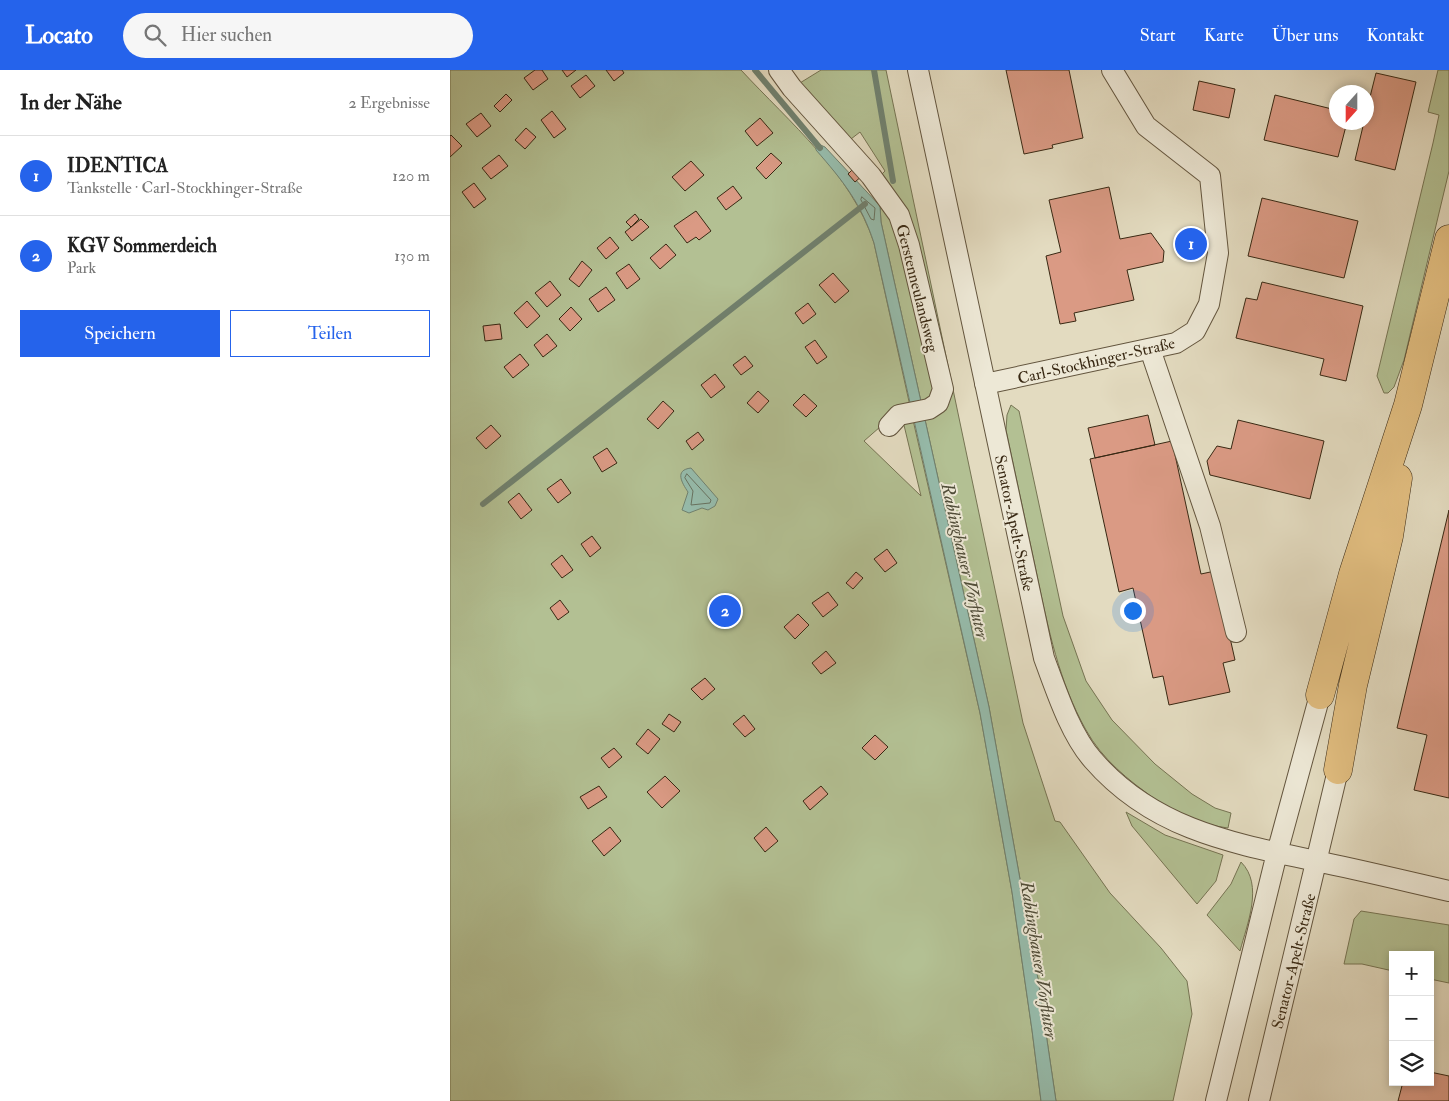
<!DOCTYPE html>
<html lang="de">
<meta charset="utf-8">
<style>
body{margin:0;font-family:"IM FELL Double Pica",serif;background:#f6f6f6;color:#222}
.controls{position:absolute;right:15px;bottom:15px;display:grid;overflow:hidden;border-radius:0px;box-shadow:0 2px 8px #0003}
.controls button{width:45px;height:45px;display:grid;place-items:center;padding:0;border:0;border-bottom:1px solid #e0e0e0;background:#fff;color:#222;font:25px sans-serif}
.compass{position:absolute;left:879px;top:15px;width:45px;height:45px;border-radius:50%;background:#fff;box-shadow:0 2px 8px #0003;rotate:201deg}
.you{position:absolute;left:682px;top:540px;width:18px;height:18px;margin:-12px;border:4px solid #fff;border-radius:50%;background:#1a73e8;box-shadow:0 0 0 8px #1a73e833}
.badge{display:grid;place-items:center;width:32px;height:32px;border-radius:50%;background:#2563eb;color:#fff;font-size:16px;font-weight:700}
.pin{position:absolute;translate:-50% -50%;border:2px solid #fff;box-shadow:0 1px 5px #0006}
.list{margin:0;padding:0;list-style:none}
h2{display:flex;justify-content:space-between;align-items:center;height:65px;margin:0;padding:0 20px;font-size:21px}
h2 small{font-size:16px;font-weight:400;color:#767676}
.list li{display:grid;grid-template-columns:32px 1fr auto;gap:15px;align-items:center;box-sizing:border-box;height:80px;padding:0 20px;border-top:1px solid #e0e0e0}
.list b{display:block;font-size:19px;white-space:nowrap}
.list p{margin:0;font-size:16px;white-space:nowrap;color:#767676}
.list em{font-size:16px;font-style:normal;color:#767676}
.actions{display:flex;gap:10px;padding:15px 20px}
.actions a{flex:1;padding:11px 0;border:1px solid #2563eb;border-radius:0px;text-align:center;font-size:18px;color:#2563eb}
.actions .main{background:#2563eb;color:#fff}
.icon{flex:none;width:28px;height:28px;fill:none;stroke:currentColor;stroke-width:2;stroke-linecap:round;stroke-linejoin:round}
.map{position:relative;flex:none;width:999px;height:1031px;overflow:hidden}
header{display:flex;align-items:center;gap:30px;box-sizing:border-box;height:70px;padding:0 25px;background:#2563eb;color:#fff}
header strong{font-size:24px}
nav{display:flex;gap:28px;margin-inline-start:auto;font-size:18px}
.search{width:350px;height:45px;background:#f6f6f6;display:flex;align-items:center;gap:12px;box-sizing:border-box;padding:0 18px;border-radius:28px;color:#767676;font-size:19px}
main{display:flex}
aside{flex:1;background:#fff}
.map>svg:first-child{display:block}
.green{fill:#b3c093;stroke:#767453}
.water{fill:#96bcac;stroke:#70816f}
.lines{fill:none;stroke-linecap:round;stroke-linejoin:round}
.shore{stroke:#677260;stroke-width:1}
.stream{stroke:#70816f;stroke-width:6}
.building{fill:#da9a84;stroke:#382813}
.minor-casing{stroke:#63553e;stroke-width:22}
.highway-casing{stroke:#382813;stroke-width:29}
.minor{stroke:#ede8d6;stroke-width:20}
.highway{stroke:#e2be80;stroke-width:28}
.labels{text-anchor:middle;stroke-width:4;stroke-linejoin:round;paint-order:stroke}
.street-label{font-size:16px;fill:#382813;stroke:#ede8d6}
.water-label{font-size:18px;font-style:italic;fill:#504d39;stroke:#ede8d6}
</style>
<header>
<strong>Locato</strong>
<div class="search"><svg class="icon" aria-label="search" viewBox="0 0 24 24"><circle cx="10" cy="10" r="6"/><path d="M15 15l6 6"/></svg>Hier suchen</div>
<nav><a>Start</a><a>Karte</a><a>Über uns</a><a>Kontakt</a></nav>
</header>
<main>
<aside>
<h2>In der Nähe<small>2 Ergebnisse</small></h2>
<ul class="list">
<li><span class="badge">1</span><div><b>IDENTICA</b><p>Tankstelle · Carl-Stockhinger-Straße</p></div><em>120 m</em></li>
<li><span class="badge">2</span><div><b>KGV Sommerdeich</b><p>Park</p></div><em>130 m</em></li>
</ul>
<div class="actions"><a class="main">Speichern</a><a>Teilen</a></div>
</aside>
<div class="map">
<svg width="999" height="1031" viewBox="0 0 999 1031">
<rect width="100%" height="100%" fill="#e3dbc0"/>
<filter id="stains"><feTurbulence type="fractalNoise" baseFrequency=".004" numOctaves="4"/><feColorMatrix values="0 0 0 0 .2 0 0 0 0 .09 0 0 0 0 .02 0 0 0 .5 -.17"/></filter>
<radialGradient id="worn" r=".72"><stop offset=".6" stop-color="#630" stop-opacity="0"/><stop offset="1" stop-color="#630" stop-opacity=".3"/></radialGradient>
<path class="green" d="M0,0H291C340,53 401,103 424,173L460,336L446,343L414,371L471,426L453,351L463,350L530,643L562,822L582,960L591,1031H0Z
M371,0H436L573,653L605,751L610,752L660,823L711,878L737,911L742,944L723,1031H606L588,909L539,637L431,152L430,136L450,141L428,108L435,101L410,62L401,69L345,16Z
M988,0H999V101L954,290L944,317L938,323H934L927,306L983,73L989,45L978,42Z
M561,335L569,341L613,546L636,611L662,650L705,694L742,724L765,738L781,743L778,758C752,755 727,743 705,729C678,710 652,689 636,660C609,612 598,558 587,505C577,457 566,408 556,360L557,345Z
M676,742L715,765L773,785L766,811L747,834L682,756Z
M791,792C814,815 797,854 790,881L757,845L781,814Z
M911,841L999,855V913L980,909V885H943V901L912,894H894L904,849Z"/>
<path class="water" d="M366,73L375,77L430,136L431,152L539,637L588,909L606,1031H591L582,960L562,822L530,643L424,173C411,133 393,111 366,80Z
M241,398L268,429L265,436L258,440L252,438L239,443L232,440L238,422C232,413 224,400 241,398Z"/>
<g class="lines">
<path class="shore" d="M412,127L425,138L424,150L421,149L411,130Z
M237,404L261,430L260,433L241,435L243,421L235,408Z"/>
<path class="stream" d="M305,0L370,78
M424,0L443,111
M33,434L415,134"/>
</g>
<path class="building" d="M85,0H92L98,9L83,20L74,8Z
M112,0H126L117,7Z
M156,0H172L174,3L164,11Z
M556,0H619L633,68L602,75L603,78L574,84Z
M926,3L966,12L945,100L905,90L914,52H916V43Z
M136,5L145,16L130,28L121,16Z
M749,11L785,19L779,48L743,40Z
M56,24L62,30L50,42L44,36Z
M825,25L886,40V52H897L888,87L814,70Z
M102,41L116,59L104,68L91,50Z
M31,43L41,56L27,67L16,54Z
M310,48L323,63L307,76L295,61Z
M76,58L86,67L75,79L65,70Z
M1,65L12,76L0,87V66Z
M321,83L332,93L316,109L306,98Z
M49,85L58,96L41,109L32,98Z
M241,91L254,105L235,121L222,107Z
M405,97L413,105L405,112L398,104Z
M24,113L36,129L24,138L12,122Z
M283,116L292,128L276,140L267,128Z
M659,117L670,169L701,163L714,181L713,192L677,200L684,230L624,243L626,251L610,254L596,186L611,182L599,130Z
M812,128L908,151L894,208L798,186Z
M246,141L261,161L249,170L246,167L237,173L224,156Z
M185,144L189,149L181,157L176,152Z
M191,149L199,157L182,171L175,162Z
M160,167L169,178L156,189L147,178Z
M216,174L226,185L210,199L200,188Z
M132,191L142,200L129,217L119,209Z
M179,194L190,209L177,219L166,203Z
M383,203L399,221L385,233L369,215Z
M100,211L111,225L97,237L85,223Z
M812,212L913,236L896,311L870,305L874,289L786,268L796,228L807,230Z
M156,217L165,230L148,242L139,229Z
M77,231L90,246L77,258L64,243Z
M358,233L366,244L353,254L345,243Z
M121,237L132,249L120,261L109,249Z
M50,254L52,269L35,271L33,256Z
M97,264L107,276L93,287L84,275Z
M365,270L377,287L367,294L355,277Z
M70,284L79,295L63,308L54,297Z
M295,286L303,296L291,305L283,295Z
M265,304L275,317L261,328L251,315Z
M308,321L319,331L308,343L297,333Z
M354,324L367,336L356,347L343,335Z
M213,331L224,341L208,359L197,349Z
M698,345L705,375L645,388L638,358Z
M788,350L874,371L860,429L760,405L757,391L767,376L781,379Z
M41,355L51,366L36,379L26,368Z
M248,362L254,370L242,380L236,371Z
M722,371L751,504L765,501L785,590L773,593L780,622L719,635L713,606L703,608L683,518L669,522L640,389Z
M157,378L167,393L152,402L143,387Z
M111,409L121,423L108,433L97,419Z
M69,423L82,440L71,449L58,432Z
M999,440V728L964,720L977,665L947,658Z
M142,466L151,478L140,487L131,474Z
M437,479L447,493L435,502L424,489Z
M112,485L123,500L112,508L101,494Z
M406,502L413,508L403,519L396,513Z
M378,522L388,535L373,547L362,533Z
M110,530L119,542L108,550L100,538Z
M348,544L359,555L345,569L334,557Z
M376,581L386,593L371,604L362,593Z
M255,608L265,619L252,630L241,619Z
M219,644L231,652L224,662L212,654Z
M294,645L305,659L295,667L283,654Z
M198,659L210,669L198,684L186,674Z
M425,665L438,677L425,690L412,678Z
M164,678L172,687L159,698L151,688Z
M215,706L230,721L212,738L197,722Z
M149,716L157,727L138,739L130,727Z
M371,716L378,724L360,740L353,731Z
M160,757L171,771L154,786L142,771Z
M316,757L328,771L315,782L304,768Z
M980,1002L999,1006V1031H948L953,1012H980Z"/>
<g class="lines">
<defs>
<path id="minor" d="M329,0L342,18L421,106L449,145L459,175L493,319L488,333L479,339L449,345L439,356
M468,0L594,588C606,620 620,664 643,690C703,759 781,773 866,791C910,800 955,811 999,821
M700,279L760,456L786,562
M535,314L726,273L745,261L759,234L768,183L760,106L696,56L662,0
M766,1031L827,783L870,625
M809,1031L888,700"/>
<path id="highway" d="M870,625L903,504L958,335L999,169
M888,700L903,615L939,466L948,408"/>
</defs>
<use href="#minor" class="minor-casing"/>
<use href="#highway" class="highway-casing"/>
<use href="#minor" class="minor"/>
<use href="#highway" class="highway"/>
</g>
<g class="labels">
<g class="street-label">
<text transform="translate(468 218) rotate(76)" y="6">Gerstenneulandsweg</text>
<text transform="translate(646 290) rotate(-13)" y="6">Carl-Stockhinger-Straße</text>
<text transform="translate(565 453) rotate(78)" y="6">Senator-Apelt-Straße</text>
<text transform="translate(843 891) rotate(-76)" y="6">Senator-Apelt-Straße</text>
</g>
<g class="water-label">
<text transform="translate(515 491) rotate(77)" y="6">Rablinghauser Vorfluter</text>
<text transform="translate(589 890) rotate(81)" y="6">Rablinghauser Vorfluter</text>
</g>
</g>
<rect width="100%" height="100%" filter="url(#stains)"/>
<rect width="100%" height="100%" fill="url(#worn)"/>
</svg>
<div class="controls">
<button>+</button>
<button>−</button>
<button><svg class="icon" aria-label="layers" viewBox="0 0 24 24"><path d="M12 4l9 5-9 5-9-5zM3 14l9 5 9-5"/></svg></button>
</div>
<svg class="compass" viewBox="-18 -18 36 36"><path d="M0-13l5 13h-10z" fill="#e53935"/><path d="M0 13l5-13h-10z" fill="#767676"/></svg>
<div class="you"></div>
<div class="pin badge" style="left:741px;top:174px">1</div>
<div class="pin badge" style="left:275px;top:541px">2</div>
</div>
</main>
